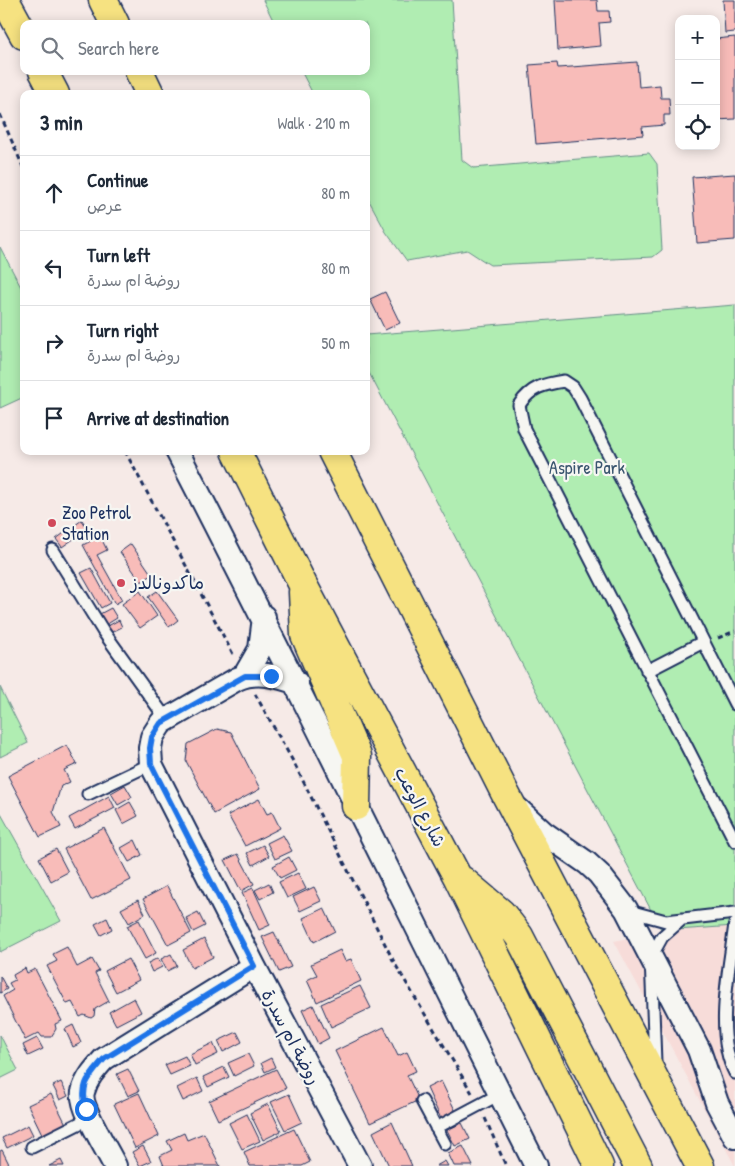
<!DOCTYPE html>
<meta charset="utf-8">
<style>
body{margin:0;font-family:"Patrick Hand","Playpen Sans Arabic",sans-serif;background:#f6f6f7;color:#1f2937}
.controls{position:absolute;right:15px;top:15px;display:grid;overflow:hidden;border-radius:10px;box-shadow:0 2px 12px #0003}
.controls button{width:45px;height:45px;display:grid;place-items:center;padding:0;border:0;border-bottom:1px solid #e0e1e3;background:#fff;color:#1f2937;font:25px sans-serif}
.stop{position:absolute;width:15px;height:15px;margin:-11px;border:4px solid #1a73e8;border-radius:50%;background:#fff}
.stop.end{background:#1a73e8;border-color:#fff;box-shadow:0 1px 5px #0008}
.list{margin:0;padding:0;list-style:none}
h2{display:flex;justify-content:space-between;align-items:center;height:65px;margin:0;padding:0 20px;font-size:21px}
h2 small{font-size:16px;font-weight:400;color:#747a83}
.list li{display:grid;grid-template-columns:32px 1fr auto;gap:15px;align-items:center;box-sizing:border-box;height:75px;padding:0 20px;border-top:1px solid #e0e1e3}
.list b{display:block;font-size:19px;white-space:nowrap}
.list p{margin:0;font-size:16px;white-space:nowrap;color:#747a83}
.list em{font-size:16px;font-style:normal;color:#747a83}
.icon{flex:none;width:28px;height:28px;fill:none;stroke:currentColor;stroke-width:2;stroke-linecap:round;stroke-linejoin:round}
.map{position:relative;flex:none;width:735px;height:1166px;overflow:hidden}
.search{position:absolute;background:#fff;box-shadow:0 2px 12px #0003;left:20px;top:20px;width:350px;height:55px;display:flex;align-items:center;gap:12px;box-sizing:border-box;padding:0 18px;border-radius:10px;color:#747a83;font-size:19px}
.panel{position:absolute;background:#fff;box-shadow:0 2px 12px #0003;left:20px;top:90px;width:350px;height:365px;border-radius:10px}
.map>svg:first-child{display:block}
.built{fill:#f7dcd9}
.green{fill:#b0edb2;stroke:#668e88}
.building{fill:#f8bcb9;stroke:#1b2f5e}
.lines{fill:none;stroke-linecap:round;stroke-linejoin:round}
.lane-casing{stroke:#1b2f5e;stroke-width:15}
.street-casing{stroke:#1b2f5e;stroke-width:26}
.primary-casing{stroke:#1b2f5e;stroke-width:31}
.path{stroke:#1b2f5e;stroke-width:3;stroke-dasharray:5 4;stroke-linecap:butt}
.lane{stroke:#f6f6f2;stroke-width:11}
.street{stroke:#f6f6f2;stroke-width:22}
.primary{stroke:#f6e281;stroke-width:28}
.route{stroke:#1a73e8;stroke-width:6}
.poi-dot{fill:#d1495b;stroke:#f6f6f2;stroke-width:2}
.labels{text-anchor:middle;stroke-width:4.5;stroke-linejoin:round;paint-order:stroke}
.park-label{font-size:18px;fill:#39556f;stroke:#f6f6f2}
.poi-label{font-size:18px;fill:#1b2f5e;stroke:#f6f6f2;text-anchor:start}
.street-label{font-size:18px;fill:#1b2f5e;stroke:#f6f6f2}
</style>
<div class="map">
<svg width="735" height="1166" viewBox="0 0 735 1166">
<rect width="100%" height="100%" fill="#f6eae7"/>
<filter id="ink" filterUnits="userSpaceOnUse"><feTurbulence type="fractalNoise" baseFrequency=".02" numOctaves="2"/><feDisplacementMap in="SourceGraphic" scale="10" xChannelSelector="R" yChannelSelector="G"/><feConvolveMatrix kernelMatrix="1 2 1 2 8 2 1 2 1" color-interpolation-filters="sRGB"/></filter>
<g filter="url(#ink)">
<path class="built" d="M735,926V1166L614,941L662,931Z"/>
<path class="green" d="M263,0H452L462,160L473,168L649,153L657,164L662,250L653,257L490,265L467,250L407,261L386,232L366,195V94H313L301,71H366V24H275Z
M0,247L24,293V397L0,408Z
M735,305V926L662,931L366,367V335Z
M0,687L28,743L0,757Z
M0,812L61,921L0,952Z
M0,1035L18,1070L0,1079Z"/>
<path class="building" d="M555,0H597L598,11H609L610,22L599,23L601,46L558,50Z
M723,0H735V32L725,33Z
M735,37V119L716,120V39Z
M637,62L639,87L660,85L661,98H669L670,115H664V125L642,127L643,135L536,144L529,65L557,63L558,68Z
M735,174V240L697,243L692,177Z
M385,292L400,323L385,330L370,299Z
M82,520L88,529L62,547L56,539Z
M100,536L107,550L97,555L122,600L115,604L83,545Z
M131,544L152,575L141,582L120,552Z
M91,568L110,603L101,608L81,573Z
M140,591L157,616L140,628L122,604Z
M157,591L178,620L169,627L148,597Z
M111,608L117,618L104,626L98,615Z
M119,620L122,627L110,633L106,627Z
M217,729L231,732L260,789L214,814L186,761L188,744Z
M67,745L77,764L64,770L70,782L61,786L53,812L61,827L40,837L8,776Z
M125,785L132,797L118,805L111,793Z
M109,796L115,808L75,829L69,818Z
M259,799L267,814L272,812L280,828L245,846L228,815Z
M130,802L138,816L123,824L116,810Z
M104,828L131,880L91,900L64,849Z
M283,835L292,851L275,859L267,843Z
M135,840L142,855L129,862L121,848Z
M263,845L269,856L253,865L247,853Z
M56,849L68,872L51,881L39,858Z
M238,854L254,884L241,891L225,860Z
M289,857L296,870L280,878L273,866Z
M298,873L306,889L287,898L279,882Z
M269,883L273,892L260,899L255,890Z
M167,886L191,933L168,945L143,899Z
M314,887L321,901L300,911L293,897Z
M253,888L270,925L259,930L242,893Z
M138,900L145,914L129,923L121,909Z
M324,908L335,931L314,942L303,918Z
M198,912L205,926L193,932L186,918Z
M107,918L112,929L101,935L95,924Z
M139,920L156,953L145,959L127,926Z
M274,932L291,967L279,972L262,937Z
M204,939L213,957L192,968L183,950Z
M67,947L77,967L92,959L99,971L95,973L109,1001L95,1009L94,1016L91,1018L84,1015L80,1017L72,1002L67,1004L47,966L57,961L53,954Z
M340,950L345,961L351,959L361,981L317,1002L307,980L317,975L311,964Z
M171,954L177,966L167,971L161,959Z
M158,958L162,967L152,972L148,963Z
M128,959L139,980L116,992L105,971Z
M25,968L27,973L35,969L62,1021L55,1024L56,1029L51,1037H42L39,1033L25,1040L3,996L13,990L9,983L15,980L13,975Z
M0,976L7,989L0,993Z
M360,986L371,1008L331,1027L321,1004Z
M134,998L141,1012L116,1025L109,1012Z
M313,1005L329,1038L318,1044L302,1010Z
M73,1025L81,1043L73,1047L65,1029Z
M384,1027L398,1056L407,1052L416,1071L407,1075L419,1100L370,1123L335,1051Z
M237,1032L242,1042L223,1052L218,1041Z
M37,1038L43,1049L28,1056L23,1045Z
M213,1043L218,1054L195,1065L190,1054Z
M248,1054L254,1066L234,1076L228,1063Z
M185,1056L190,1066L170,1075L165,1065Z
M271,1058L275,1067L265,1072L261,1063Z
M224,1067L229,1077L208,1087L203,1077Z
M128,1069L139,1091L128,1096L117,1074Z
M276,1069L286,1088L218,1120L209,1101Z
M197,1078L203,1091L183,1101L177,1088Z
M441,1081L456,1112L441,1119L427,1088Z
M61,1082L68,1096L60,1100L53,1086Z
M139,1093L159,1136L135,1148L114,1104Z
M51,1094L66,1124L43,1136L28,1105Z
M289,1094L302,1122L285,1130L271,1102Z
M268,1104L281,1131L263,1140L250,1113Z
M247,1114L260,1141L242,1149L229,1123Z
M392,1122L412,1166H389L373,1132Z
M462,1123L470,1139L455,1146L447,1130Z
M28,1125L33,1135L7,1148L2,1138Z
M294,1129L310,1162L302,1166H250L244,1152Z
M184,1133L187,1140L204,1133L220,1166H164L160,1156L172,1150L167,1141Z
M143,1146L151,1161L140,1166L132,1152Z
M463,1146L473,1166H454L448,1153Z
M2,1150L10,1166H0V1151Z
M61,1160L64,1166H49Z
M445,1161L448,1166H436Z"/>
<g class="lines">
<defs>
<path id="lane" d="M53,550L103,631L167,720
M647,671L703,642
M735,704L580,398L573,387L564,381C544,384 531,387 519,405L524,429L735,841
M88,794L151,764
M629,911L666,921L735,913
M735,924C730,966 714,1034 735,1073
M655,1062L651,957L662,937L680,921
M422,1101L445,1144
M436,1128L500,1094
M32,1147L90,1118"/>
<path id="street" d="M177,451C300,688 416,928 536,1166
M245,675L260,649L264,617
M297,683C278,676 256,670 237,679L161,723L152,737L150,748L151,764L254,966L360,1166
M518,809L544,833L587,863L599,874L626,909L699,1050L717,1103L735,1137
M115,1166C108,1151 79,1106 83,1092C86,1079 95,1069 104,1059L254,966"/>
<path id="primary" d="M5,0L24,35
M103,0L115,24
M43,71L55,94
M139,71L150,94
M236,451L303,585L458,878L599,1166
M332,451L505,793L700,1166
M303,592L305,635L357,756L356,806
M463,881L501,913L519,936L638,1166"/>
</defs>
<use href="#lane" class="lane-casing"/>
<use href="#street" class="street-casing"/>
<use href="#primary" class="primary-casing"/>
<path class="path" d="M0,114L24,169
M125,451L234,656
M718,638L735,631
M255,694L294,763L395,964L472,1093
M485,1118L506,1166"/>
<use href="#lane" class="lane"/>
<use href="#street" class="street"/>
<use href="#primary" class="primary"/>
</g>
</g>
<g class="lines" filter="url(#ink)">
<path class="route" d="M86,1109C80,1084 88,1078 104,1059L254,966L159,780L151,764L150,748L152,737L161,723L245,676H271"/>
</g>
<g class="poi-dot">
<circle cx="52" cy="523" r="5"/>
<circle cx="121" cy="583" r="5"/>
</g>
<g class="labels">
<g class="park-label">
<text x="587" y="474">Aspire Park</text>
</g>
<g class="poi-label">
<text x="62" y="519">Zoo Petrol<tspan x="62" dy="21">Station</tspan></text>
<text x="131" y="589">ماكدونالدز</text>
</g>
<g class="street-label">
<text transform="translate(420 807) rotate(62)" y="6">شارع الوعب</text>
<text transform="translate(291 1037) rotate(62)" y="6">روضة ام سدرة</text>
</g>
</g>
</svg>
<div class="controls">
<button>+</button>
<button>−</button>
<button><svg class="icon" aria-label="locate" viewBox="0 0 24 24"><circle cx="12" cy="12" r="6"/><path d="M12 2v4M12 18v4M2 12h4M18 12h4"/></svg></button>
</div>
<div class="stop" style="left:86px;top:1109px"></div>
<div class="stop end" style="left:271px;top:676px"></div>
<div class="search"><svg class="icon" aria-label="search" viewBox="0 0 24 24"><circle cx="10" cy="10" r="6"/><path d="M15 15l6 6"/></svg>Search here</div>
<section class="panel">
<h2>3 min<small>Walk · 210 m</small></h2>
<ul class="list">
<li><svg class="icon" aria-label="ahead" viewBox="0 0 24 24"><path d="M12 20V5M6 11l6-6 6 6"/></svg><div><b>Continue</b><p>عرص</p></div><em>80 m</em></li>
<li><svg class="icon" aria-label="left" viewBox="0 0 24 24"><path d="M17 20v-9H6M10 6l-5 5 5 5"/></svg><div><b>Turn left</b><p>روضة ام سدرة</p></div><em>80 m</em></li>
<li><svg class="icon" aria-label="right" viewBox="0 0 24 24"><path d="M7 20v-9h11M14 6l5 5-5 5"/></svg><div><b>Turn right</b><p>روضة ام سدرة</p></div><em>50 m</em></li>
<li><svg class="icon" aria-label="arrive" viewBox="0 0 24 24"><path d="M6 21V4h12l-3 4 3 4H6"/></svg><div><b>Arrive at destination</b></div></li>
</ul>
</section>
</div>
